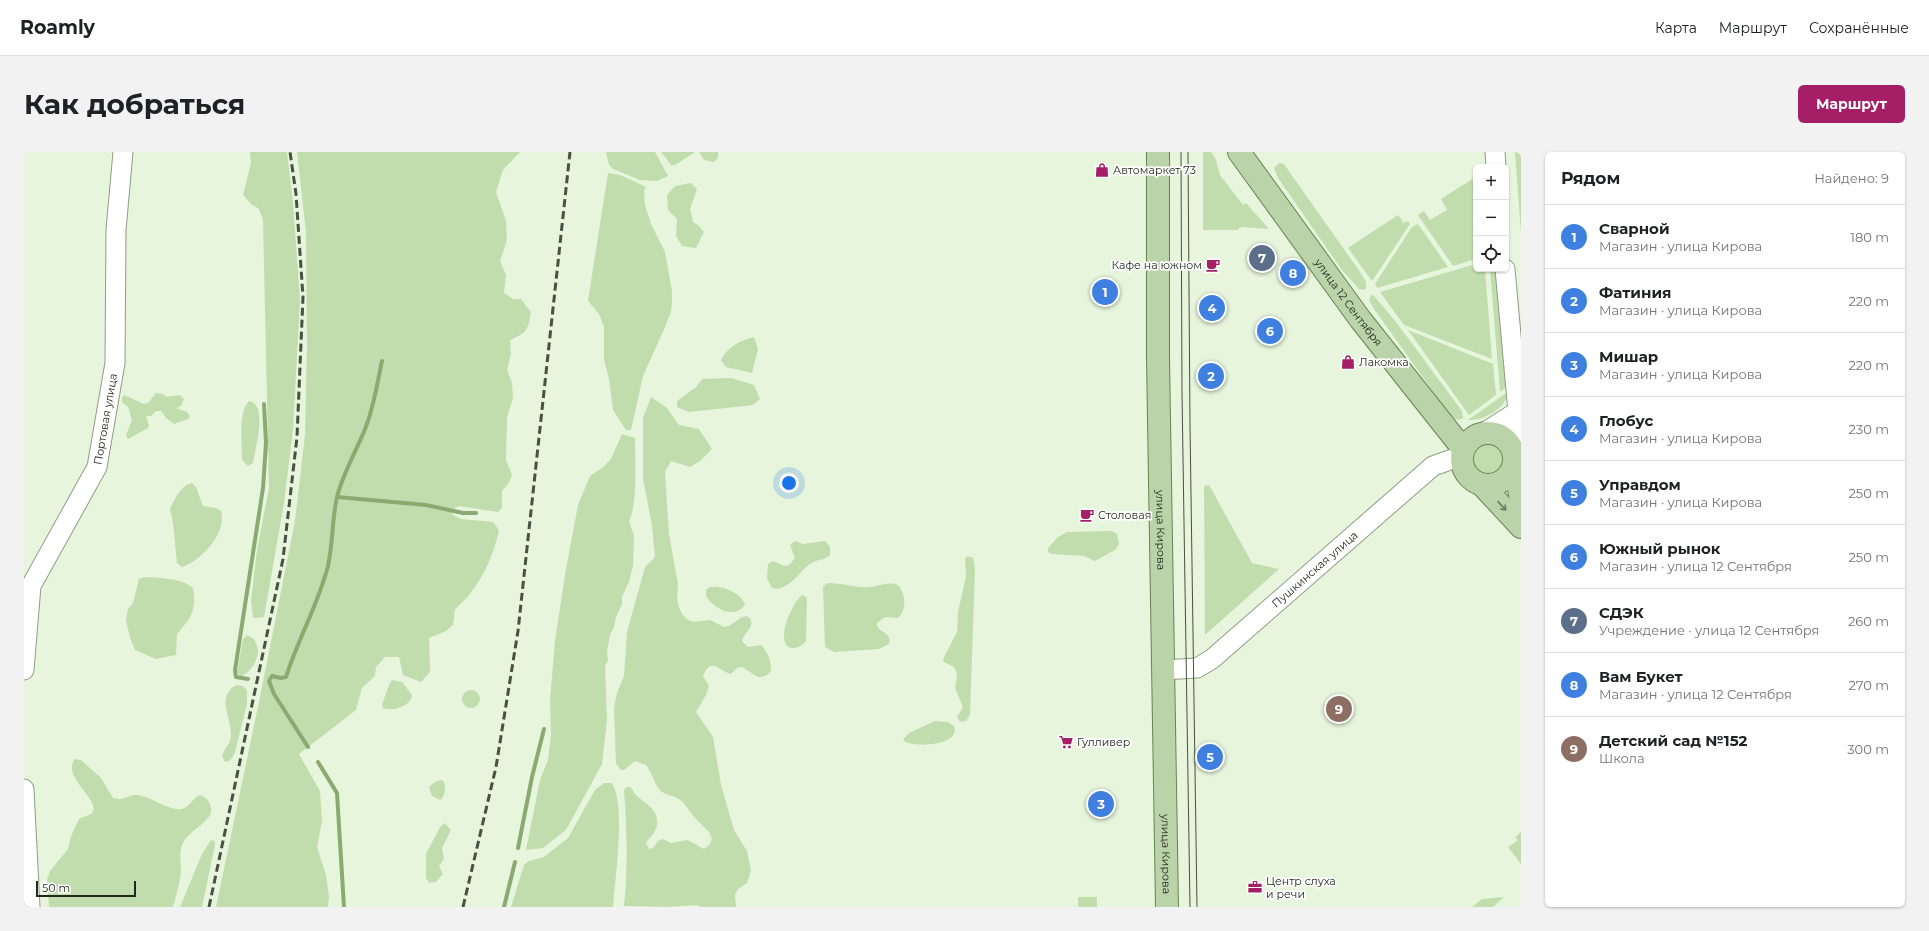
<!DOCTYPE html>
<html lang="ru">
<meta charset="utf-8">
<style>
body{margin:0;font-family:Montserrat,sans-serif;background:#f2f2f2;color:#202124}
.controls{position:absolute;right:12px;top:12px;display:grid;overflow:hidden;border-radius:6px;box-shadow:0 1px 3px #0004}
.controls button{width:36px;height:36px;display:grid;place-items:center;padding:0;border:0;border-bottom:1px solid #e0e0e0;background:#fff;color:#202124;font:20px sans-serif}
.scale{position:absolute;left:12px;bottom:10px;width:100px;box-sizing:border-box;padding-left:4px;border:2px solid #23281f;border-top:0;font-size:11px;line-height:14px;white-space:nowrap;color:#23281f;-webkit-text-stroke:3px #fff;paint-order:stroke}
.you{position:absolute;left:765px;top:331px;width:14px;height:14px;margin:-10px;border:3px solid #fff;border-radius:50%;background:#1a73e8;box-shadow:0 0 0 6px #1a73e833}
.badge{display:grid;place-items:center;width:26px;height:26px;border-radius:50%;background:#a61e65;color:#fff;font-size:13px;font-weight:700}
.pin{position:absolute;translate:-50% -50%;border:2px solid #fff;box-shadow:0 1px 4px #0006}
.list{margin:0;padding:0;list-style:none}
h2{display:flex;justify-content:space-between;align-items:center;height:52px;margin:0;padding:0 16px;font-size:17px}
h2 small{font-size:13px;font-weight:400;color:#757577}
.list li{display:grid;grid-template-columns:26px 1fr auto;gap:12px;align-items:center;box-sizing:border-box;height:64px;padding:0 16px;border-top:1px solid #e0e0e0}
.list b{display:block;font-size:15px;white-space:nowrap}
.list p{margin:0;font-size:13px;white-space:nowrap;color:#757577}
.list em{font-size:13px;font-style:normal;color:#757577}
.icon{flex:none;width:22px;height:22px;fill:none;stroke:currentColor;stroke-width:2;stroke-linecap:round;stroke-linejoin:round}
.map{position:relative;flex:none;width:1497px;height:755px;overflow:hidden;border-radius:6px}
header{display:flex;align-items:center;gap:24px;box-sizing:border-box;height:56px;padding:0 20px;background:#fff;border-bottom:1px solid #e0e0e0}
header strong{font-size:19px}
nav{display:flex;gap:22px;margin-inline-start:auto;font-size:14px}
.intro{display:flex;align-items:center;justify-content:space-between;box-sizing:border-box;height:96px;padding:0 24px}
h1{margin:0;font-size:28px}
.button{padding:10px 18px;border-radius:6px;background:#a61e65;color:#fff;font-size:14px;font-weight:700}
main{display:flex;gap:24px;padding:0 24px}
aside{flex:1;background:#fff;border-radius:6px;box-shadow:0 1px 3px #0004}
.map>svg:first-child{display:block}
.green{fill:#c1ddad}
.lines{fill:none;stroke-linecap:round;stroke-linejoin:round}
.stream{stroke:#8baa72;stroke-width:4}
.minor-casing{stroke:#909d86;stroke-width:21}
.major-casing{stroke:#698453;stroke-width:24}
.minor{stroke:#fff;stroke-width:19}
.major{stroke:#bbd3a9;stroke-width:22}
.tram{stroke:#495044;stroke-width:1}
.rail{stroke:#495044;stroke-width:3;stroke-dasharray:8 4;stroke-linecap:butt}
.oneway{stroke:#6f7e64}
.labels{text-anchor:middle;stroke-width:3.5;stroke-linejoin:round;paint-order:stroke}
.poi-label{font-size:11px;fill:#23281f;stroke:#fff;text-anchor:start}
.street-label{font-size:11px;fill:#23281f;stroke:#fff}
</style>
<header>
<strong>Roamly</strong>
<nav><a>Карта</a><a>Маршрут</a><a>Сохранённые</a></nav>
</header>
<div class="intro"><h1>Как добраться</h1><a class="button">Маршрут</a></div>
<main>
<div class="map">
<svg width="1497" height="755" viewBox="0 0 1497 755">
<rect width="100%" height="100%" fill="#e6f5dc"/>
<path class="green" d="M226,0H263L269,50L276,148L269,278L260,351L240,465L229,466L227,449L233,398L245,336L239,68L235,57L227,52L219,43L227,11Z
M273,0H496L479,18L472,40L482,69L483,88L476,109L482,123L480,141L489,147H497L507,160C504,178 503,181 486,188L487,202L483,218L488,231L489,246L483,265L482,308L488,323L485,331L478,339V356L474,360L435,354L427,358L429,363L437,367L469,370L475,378C469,407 454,438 431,457L429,473L422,479L405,486L406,520L397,530L379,523L375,505H361L352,515L351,524L338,536L332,558L275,602L296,639L298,669L293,695L302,723L305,745L304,755H192L235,550L271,369L281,283L283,194L282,80Z
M582,0H631L644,24L633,29L616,28L589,17L585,13Z
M637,0H671L651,13H647Z
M675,0H694V6L690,10L680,8Z
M1179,0H1187L1192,8L1196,23L1219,53L1222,51L1245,77L1217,75L1213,78H1179Z
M1491,0H1497V81Z
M1255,11L1260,12L1269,25L1334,117L1342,130V136L1340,138L1335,137L1318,118L1254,26L1250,16Z
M584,21L596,23L622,35L620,39L621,53L627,72L641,100L648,139V149L647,160L641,175L619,224L607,278H602L589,258L585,227L580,208V175L575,162L564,149Z
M1450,26H1452V107L1429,114L1394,63L1400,59L1406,68L1423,58L1417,47Z
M667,31L673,37L666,57L669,70L674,73L680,80L672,96L658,94L652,84L653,67L644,58L643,43L651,34Z
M1374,63L1380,71L1384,69L1386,72L1348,129L1324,96Z
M1394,72L1424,115L1353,136L1351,132L1388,75Z
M1452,112V117H1461L1468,207L1380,173L1356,140Z
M1466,117H1474L1483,235L1476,240Z
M1347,143L1350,144L1372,170L1438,259L1439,266L1436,268L1431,267L1420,255L1350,157L1345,148Z
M1384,178L1469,212L1472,243L1445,263Z
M730,185L734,197L728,221L702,215L697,208C704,194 716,189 730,185Z
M707,226L730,233L736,247L729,253L665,260L653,255V249L672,235L678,227Z
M1485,239C1481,258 1461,268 1444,268Z
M132,241L139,242L142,245L156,243L160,247L157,254L152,256L163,260L166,264L164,267L150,272L142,266L137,259H132L127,264H122L125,273L124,276L104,287L102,283L108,268L104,255L98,250V246L100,243L120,252L125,250Z
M627,245L643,256L655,273L675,277L688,297L676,309L666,315L647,309L641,320L645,382L654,432L653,445L654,453L658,462L664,468L669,470L686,468L700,475L705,474L718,465L723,464C735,472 719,481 718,489L724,495L737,493C742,497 750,513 746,520C743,524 738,525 734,525L718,515L713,516L707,522C697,521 687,503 679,524L685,534L682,543L672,560L689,585L697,633L710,678L723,699L727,718L723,731L714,737L711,743L712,755H678L672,753L644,755L600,754C604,716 603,677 600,639L602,635H606C609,637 609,640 611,642C620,652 635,656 633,672C633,679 626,685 622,691L625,697L629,696L634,689L639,687L647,691L664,688L680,697C697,686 681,677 673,668C666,661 663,653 655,647C650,644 643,643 638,640C631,635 628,620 622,613L611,609L600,618H597L592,612L590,556L593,541L600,524L603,480L621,415L631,405L628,373L619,327V266Z
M226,249C244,254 231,297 229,311L224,314L218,308C218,294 214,255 226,249Z
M598,282L611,286C611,308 614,351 605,369L610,384L609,414L605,430L598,445V452L592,465L590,475L586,483L583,500L584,509L581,514L583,568L578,612L542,678L519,696L502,698L516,628L524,608L527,583L526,548L531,489L542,417L554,353L566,324L578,316L587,307Z
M1449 307a15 15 0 1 1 30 0a15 15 0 1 1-30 0Z
M168,331L172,335L179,354L192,356L197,359C203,381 178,408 158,415L153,411L149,371L146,357C150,348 157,333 168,331Z
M1185,333L1228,411L1255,417L1181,483L1180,334Z
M1088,379L1093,382L1095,392L1091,398L1071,409L1060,404L1028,402L1024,400V396L1034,385L1043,380Z
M771,389L779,392L801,389L806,395V403C800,409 792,407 786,412C776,419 763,441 748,436L743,426L744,412L749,409L760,414L765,413L771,406L766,393Z
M943,404L949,406L951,418L946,563L942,569L936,570L933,565L939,555L931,536L933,524L932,519L930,515L920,510L919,507L933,480L934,460L942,424L941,407Z
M121,425C137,426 157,426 169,436C173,458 167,466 153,482L152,503L132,507L111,498L106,486L102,468L104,457L109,451L115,427Z
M804,431C818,431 831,436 846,435C855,434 865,429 874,433C882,443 883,457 874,466L861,465L853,471C852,481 869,479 865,492L855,497L810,500L801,495L799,434Z
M686,435C698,433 718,441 721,453C710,468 689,456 682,444V438Z
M778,443L781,444L783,446L782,489C779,493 774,496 769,496C748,495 769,449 778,443Z
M223,483L230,487C232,491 234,495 234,499C234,509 225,523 216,524L213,520L219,487Z
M368,528L378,530L388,543C387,554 369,560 359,556L358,553C359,550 366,529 368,528Z
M213,533L219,534L223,538V552L211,600C209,605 207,609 201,610L198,604C200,596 207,592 207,584C208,567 191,543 213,533Z
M438 547a9 9 0 1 1 18 0a9 9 0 1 1-18 0Z
M911,569L924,570L930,574C938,595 885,596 879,588L885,581Z
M51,607L57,608L77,626L89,646C101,650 103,642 113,643C127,644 144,659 157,657C166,656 168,646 176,643C183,646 188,651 187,660C185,670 166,679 160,689C154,699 157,707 157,719C156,731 152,744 149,755H25L23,728L26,719L44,697L47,684L55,667C58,665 64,664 67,662C81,651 36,625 51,607Z
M418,628C423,632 421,640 419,645L416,648L408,644L405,635L411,630Z
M580,631H588C602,653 591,726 589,755H487L500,713L505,709L520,705L544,686L571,638Z
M421,671L427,678L418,696L420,707L415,714L419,722L412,730L405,731L402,726V702L416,675Z
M1497,680V712L1484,695L1494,688L1491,685Z
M187,688L191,689V693L178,755H156L178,702Z
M1054,745H1073V755H1054Z
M1480,745L1469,755H1448L1458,747Z"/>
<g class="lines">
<path class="stream" d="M313,345L402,353L439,361H452
M224,527L212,525L211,518L239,336L242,291L240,252
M284,595L250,542L245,529L248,524L257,526L262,525C274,487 294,453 304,414C309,391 308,367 313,345C319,321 332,300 341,277C350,255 353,232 358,209
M294,610L313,641L320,755
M494,696L508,625L520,577
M480,755L491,710"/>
<defs>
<g id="minor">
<path d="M1471,0L1472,15"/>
<path d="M1481,117L1494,260L1489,299"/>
<path d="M1461,280L1497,257"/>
<path id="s1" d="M0,518L7,434L73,315L91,211L92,78L99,0"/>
<path id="s2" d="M1139,518L1173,516L1188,507L1409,314L1437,304"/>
<path d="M0,637L6,755"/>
</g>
<g id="major">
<path id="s3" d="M1134,0V206L1143,755"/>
<path id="s4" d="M1215,0L1336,167L1439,297"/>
<circle cx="1464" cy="307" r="26"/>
<path d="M1490,309L1497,348"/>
<path d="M1458,333L1497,375"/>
</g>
</defs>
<use href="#minor" class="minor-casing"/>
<use href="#major" class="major-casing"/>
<use href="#minor" class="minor"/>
<use href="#major" class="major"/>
<path class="tram" d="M1157,0L1158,241L1166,755
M1164,0L1166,274L1173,755"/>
<path class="rail" d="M185,755L259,407L273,285L279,145L272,42L266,0
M439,755L472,615L494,479L546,0"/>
</g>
<defs><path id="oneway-shaft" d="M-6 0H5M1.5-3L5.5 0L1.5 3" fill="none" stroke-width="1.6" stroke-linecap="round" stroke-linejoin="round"/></defs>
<use class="oneway" href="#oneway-shaft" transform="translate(1478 354) rotate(47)"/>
<defs>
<symbol id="shop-bare" viewBox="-9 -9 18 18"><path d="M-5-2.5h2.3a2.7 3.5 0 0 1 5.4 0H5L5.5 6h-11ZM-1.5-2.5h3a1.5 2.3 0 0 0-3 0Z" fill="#a61e65" stroke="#fff" stroke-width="2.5" paint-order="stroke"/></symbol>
<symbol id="cafe-bare" viewBox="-9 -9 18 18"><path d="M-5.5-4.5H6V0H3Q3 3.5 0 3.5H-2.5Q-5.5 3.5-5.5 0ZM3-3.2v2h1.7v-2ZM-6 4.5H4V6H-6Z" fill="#a61e65" stroke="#fff" stroke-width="2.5" paint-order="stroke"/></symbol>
<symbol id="supermarket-bare" viewBox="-9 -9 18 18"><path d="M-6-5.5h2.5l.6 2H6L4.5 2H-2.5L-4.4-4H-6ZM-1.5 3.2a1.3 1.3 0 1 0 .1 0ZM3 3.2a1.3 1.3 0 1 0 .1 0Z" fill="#a61e65" stroke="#fff" stroke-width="2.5" paint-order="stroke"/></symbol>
<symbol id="office-bare" viewBox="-9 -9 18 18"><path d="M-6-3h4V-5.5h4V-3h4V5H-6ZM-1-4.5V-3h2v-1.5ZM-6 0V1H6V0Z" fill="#a61e65" stroke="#fff" stroke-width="2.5" paint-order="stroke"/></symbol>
</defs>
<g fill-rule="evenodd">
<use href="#shop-bare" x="1068" y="8" width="20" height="20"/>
<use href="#cafe-bare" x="1179" y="103" width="20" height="20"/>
<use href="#shop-bare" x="1314" y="200" width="20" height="20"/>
<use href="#cafe-bare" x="1053" y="353" width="20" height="20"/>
<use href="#supermarket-bare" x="1032" y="580" width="20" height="20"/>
<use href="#office-bare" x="1221" y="725" width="20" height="20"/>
</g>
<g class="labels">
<g class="poi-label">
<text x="1089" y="22">Автомаркет 73</text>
<text x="1178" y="117" text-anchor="end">Кафе на южном</text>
<text x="1335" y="214">Лакомка</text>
<text x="1074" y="367">Столовая</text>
<text x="1053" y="594">Гулливер</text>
<text x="1242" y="733">Центр слуха<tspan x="1242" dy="13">и речи</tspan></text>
</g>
<g class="street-label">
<text dy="4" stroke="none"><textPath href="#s4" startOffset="186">улица 12 Сентября</textPath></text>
<text dy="4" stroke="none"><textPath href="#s1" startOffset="269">Портовая улица</textPath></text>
<text dy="4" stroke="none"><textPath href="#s3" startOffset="378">улица Кирова</textPath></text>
<text dy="4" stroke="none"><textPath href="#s2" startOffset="188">Пушкинская улица</textPath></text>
<text dy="4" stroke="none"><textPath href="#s3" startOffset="702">улица Кирова</textPath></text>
</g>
</g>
</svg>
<div class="controls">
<button>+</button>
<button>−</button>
<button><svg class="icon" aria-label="locate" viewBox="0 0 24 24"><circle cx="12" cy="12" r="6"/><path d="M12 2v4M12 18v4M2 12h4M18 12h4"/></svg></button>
</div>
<div class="scale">50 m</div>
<div class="you"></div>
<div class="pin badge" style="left:1081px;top:140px;background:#3f7fe0">1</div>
<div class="pin badge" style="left:1187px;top:224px;background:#3f7fe0">2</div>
<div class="pin badge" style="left:1077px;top:652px;background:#3f7fe0">3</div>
<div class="pin badge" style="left:1188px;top:156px;background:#3f7fe0">4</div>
<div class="pin badge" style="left:1186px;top:605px;background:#3f7fe0">5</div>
<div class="pin badge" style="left:1246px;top:179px;background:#3f7fe0">6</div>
<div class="pin badge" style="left:1238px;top:106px;background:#5c6f8a">7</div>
<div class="pin badge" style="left:1269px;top:121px;background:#3f7fe0">8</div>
<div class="pin badge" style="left:1315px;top:557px;background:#8d6e63">9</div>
</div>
<aside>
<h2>Рядом<small>Найдено: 9</small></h2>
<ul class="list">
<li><span class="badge" style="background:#3f7fe0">1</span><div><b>Сварной</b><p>Магазин · улица Кирова</p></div><em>180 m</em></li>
<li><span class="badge" style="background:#3f7fe0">2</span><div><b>Фатиния</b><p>Магазин · улица Кирова</p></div><em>220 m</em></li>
<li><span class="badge" style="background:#3f7fe0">3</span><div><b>Мишар</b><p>Магазин · улица Кирова</p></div><em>220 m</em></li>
<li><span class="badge" style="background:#3f7fe0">4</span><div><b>Глобус</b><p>Магазин · улица Кирова</p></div><em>230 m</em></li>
<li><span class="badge" style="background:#3f7fe0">5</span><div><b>Управдом</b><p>Магазин · улица Кирова</p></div><em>250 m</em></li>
<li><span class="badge" style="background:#3f7fe0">6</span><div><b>Южный рынок</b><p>Магазин · улица 12 Сентября</p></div><em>250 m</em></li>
<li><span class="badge" style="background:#5c6f8a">7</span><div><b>СДЭК</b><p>Учреждение · улица 12 Сентября</p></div><em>260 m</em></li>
<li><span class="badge" style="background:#3f7fe0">8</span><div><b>Вам Букет</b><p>Магазин · улица 12 Сентября</p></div><em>270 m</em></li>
<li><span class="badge" style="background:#8d6e63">9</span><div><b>Детский сад №152</b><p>Школа</p></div><em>300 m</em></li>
</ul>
</aside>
</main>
